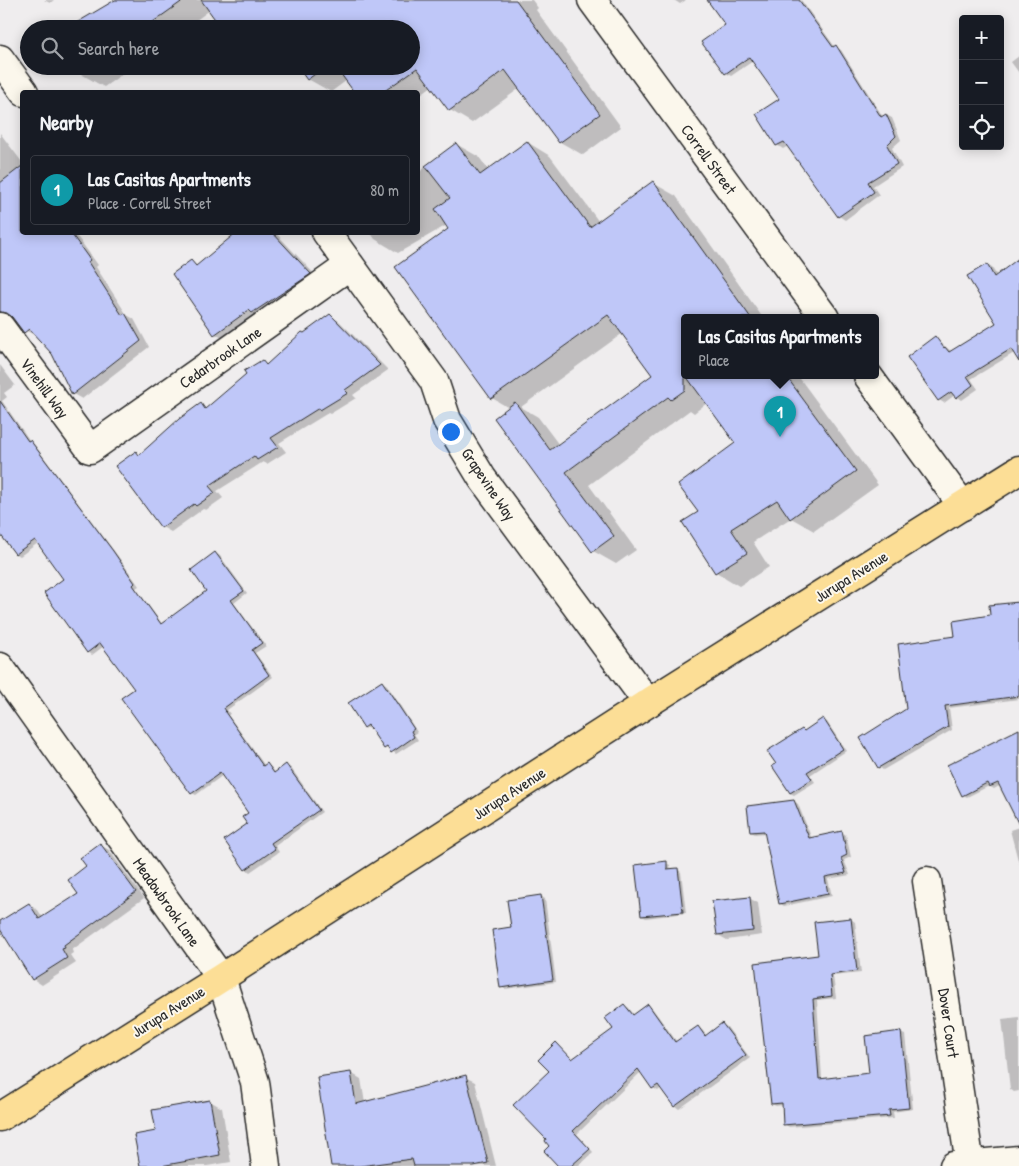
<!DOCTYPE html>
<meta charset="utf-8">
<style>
body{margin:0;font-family:"Patrick Hand",sans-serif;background:#242831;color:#f1f3f6}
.controls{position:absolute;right:15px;top:15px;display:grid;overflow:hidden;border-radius:5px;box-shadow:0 2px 12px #0003}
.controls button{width:45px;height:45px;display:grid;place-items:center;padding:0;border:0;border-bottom:1px solid #363941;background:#171b24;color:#f1f3f6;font:25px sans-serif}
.you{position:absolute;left:450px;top:431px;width:18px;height:18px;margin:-12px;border:4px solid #fff;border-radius:50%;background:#1a73e8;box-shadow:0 0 0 8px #1a73e833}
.badge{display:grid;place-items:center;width:32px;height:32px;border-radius:50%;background:#98999b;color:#fff;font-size:16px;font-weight:700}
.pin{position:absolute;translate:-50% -41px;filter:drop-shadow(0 1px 2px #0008)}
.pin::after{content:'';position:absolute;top:26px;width:18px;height:15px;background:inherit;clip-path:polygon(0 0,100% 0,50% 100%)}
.popup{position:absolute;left:681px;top:314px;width:198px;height:65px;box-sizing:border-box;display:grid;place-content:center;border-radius:5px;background:#171b24;filter:drop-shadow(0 1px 4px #0005);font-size:16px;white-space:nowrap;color:#9ea1a6}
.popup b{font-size:19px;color:#f1f3f6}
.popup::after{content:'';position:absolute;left:50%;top:100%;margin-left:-10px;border:10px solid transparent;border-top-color:#171b24}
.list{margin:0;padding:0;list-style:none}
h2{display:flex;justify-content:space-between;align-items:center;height:65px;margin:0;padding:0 20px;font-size:21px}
h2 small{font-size:16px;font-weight:400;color:#9ea1a6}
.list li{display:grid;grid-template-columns:32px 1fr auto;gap:15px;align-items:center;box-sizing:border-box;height:70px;margin:0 10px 10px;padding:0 10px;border:1px solid #363941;border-radius:5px}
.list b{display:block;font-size:19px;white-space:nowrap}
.list p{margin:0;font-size:16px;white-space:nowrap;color:#9ea1a6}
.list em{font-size:16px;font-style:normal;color:#9ea1a6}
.icon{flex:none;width:28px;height:28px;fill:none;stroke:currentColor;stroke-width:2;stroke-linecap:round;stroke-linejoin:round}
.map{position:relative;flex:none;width:1019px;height:1166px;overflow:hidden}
.search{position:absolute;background:#171b24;box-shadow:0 2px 12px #0003;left:20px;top:20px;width:400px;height:55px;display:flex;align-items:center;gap:12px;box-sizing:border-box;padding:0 18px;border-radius:28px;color:#9ea1a6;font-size:19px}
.panel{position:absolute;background:#171b24;box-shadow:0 2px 12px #0003;left:20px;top:90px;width:400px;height:145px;border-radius:5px}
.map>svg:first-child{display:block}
.shadow{fill:#0003;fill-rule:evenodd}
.building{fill:#bfc7f8;stroke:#2b2b2b}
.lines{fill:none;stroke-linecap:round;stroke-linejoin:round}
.minor-casing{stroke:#2b2b2b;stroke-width:31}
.major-casing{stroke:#2b2b2b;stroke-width:31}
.minor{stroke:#fbf7ec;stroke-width:28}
.major{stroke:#fcde96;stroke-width:28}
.labels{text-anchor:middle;stroke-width:4;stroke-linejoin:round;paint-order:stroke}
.street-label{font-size:16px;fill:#2b2b2b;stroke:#fbf7ec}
</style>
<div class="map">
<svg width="1019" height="1166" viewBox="0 0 1019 1166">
<rect width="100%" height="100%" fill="#efedee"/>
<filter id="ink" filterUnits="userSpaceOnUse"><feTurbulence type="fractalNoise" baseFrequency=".02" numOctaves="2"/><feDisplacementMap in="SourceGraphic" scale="10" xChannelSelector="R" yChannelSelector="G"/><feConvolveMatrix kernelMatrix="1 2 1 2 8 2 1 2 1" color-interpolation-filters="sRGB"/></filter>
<g filter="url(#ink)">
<path class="shadow" d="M44,0H54L50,3Z
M116,0H532L538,8L536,10L621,127L583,155L560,142L520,88L472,123L450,110L432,86L418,96V92H356L347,80L331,92L308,79L299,66H411V29L210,10L184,29H68Z
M674,0H686L680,4Z
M707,0H801L835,47L841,50L883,117L886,115L892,118L901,140L892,148L902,167L873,186L879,195L845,220L839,216L788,146L783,149L777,145L757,114L781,99L753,61L731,76L726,73V26Z
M1019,56V73L1011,62Z
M76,66H134L104,87L81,74Z
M257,66H278L268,73Z
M0,133L22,162V232H71L79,239L98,265L96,267L127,315L134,319L149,347L82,399L73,394L53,354L36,336L27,331L0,294Z
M527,142L550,156L599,222L653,183L676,196L763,318H685V376H798L878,485L814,531L791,518L753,542L769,567L739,586L716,572L684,523L700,512L737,444L707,403L694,413L690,410L589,485L636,550L616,564L593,551L509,408L492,398L449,229L447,225L398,253L375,239L370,232H418V173L456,144L479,157L489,171ZM623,333L654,376L559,445L538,417L521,407Z
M239,232H275L319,279L224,339L215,334L191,262L198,266Z
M1019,259V355L1014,353L971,379L978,389L962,400L955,395L944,403L939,400L935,338L952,352L997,324L987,265L992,268L997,276Z
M330,316L339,321L388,370L353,395L356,398L330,414L328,413L279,443L286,452L267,464L263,462L217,491L223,498L206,510L203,509L171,532L162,527L136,453L141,455L201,405L207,409L262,362L268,365L305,334Z
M0,365L15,385L4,393L7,397L2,401L30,441L34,444L117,555L139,586L136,588L162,624L208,592L215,553L220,556L247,593L234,603L266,646L255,653L273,677L227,710L230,714L228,715L265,766L267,765L271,767L276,774L286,766L291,768L322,812L275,846L279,852L250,872L246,869L250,813L223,775L196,795L192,793L135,689L104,646L92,655L88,652L64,579L38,543L20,556L16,554L0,532Z
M1019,603V699L949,708L952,730L883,770L879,767L908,710L957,637Z
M382,682L387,685L417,732L414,734L418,740L396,754L390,749L385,748L372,727L369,729L365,727Z
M823,720L827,722L846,751L810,775L815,782L794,795L790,793L805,732Z
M1019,731V823L1001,785L994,789L989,786L967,797L963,795Z
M794,801L798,804L812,839L842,832L846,835L851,857L844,860L850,875L828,879L832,896L784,906L780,904L766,833L755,834L751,832Z
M1019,827V864L1010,830Z
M100,845L109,850L144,898L72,950L73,953L70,955L76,963L42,985L33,979L0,927V923L29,905L38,910L43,918L80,894L88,866Z
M666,863L670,865L671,870L677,869L681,872L686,913L646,918L642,916Z
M541,896L545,899L556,982L505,989L501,987L512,928Z
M749,898L758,903L762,935L727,940L718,935Z
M851,919L855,922L861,973L833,976L836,998L817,1000L822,1079L871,1074L900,1033L905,1035L913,1109L893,1112L894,1118L789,1127L784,1124L783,1105L776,1106L772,1104L820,956Z
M624,1005L629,1008L634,1015L648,1006L652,1008L677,1042L698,1027L702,1030L707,1036L722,1025L727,1027L750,1058L679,1109L675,1106L661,1088L658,1091L653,1088L641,1072L577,1134L593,1152L578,1166H560L551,1146V1071L557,1044L573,1060L615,1029Z
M1019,1017V1091L1014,1092L1010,1089L1002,1019Z
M351,1073L361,1079L365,1103L465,1077L475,1082L496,1166H333Z
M210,1101L222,1108L231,1162L207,1166H141L157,1132Z"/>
<path class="building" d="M115,0H184L143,29H66Z
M201,0H516L600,114L559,143L505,70L449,111L417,68L383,92H354L335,66H411V29H222Z
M707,0H799L833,47L836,45L881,117L886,114L896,136L887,145L897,164L868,182L874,192L838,217L784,142L776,146L756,114L779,99L749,57L725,74L701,42L725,25Z
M297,66H326L307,80Z
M527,141L590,227L653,181L751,318H685V390L671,400L668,397L566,472L614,536L592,552L494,418L515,402L550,450L652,375L608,315L491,399L395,267L448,229L435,209L450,198L425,166L456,143L480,175Z
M22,166V232H70L90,260L88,262L122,315L125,313L141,341L72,395L52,354L29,329L24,333L12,317L7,313L0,312V183Z
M237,232H272L311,274L252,313L249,310L214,335L172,274L191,260L196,266Z
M1019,258V362L1011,349L967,376L973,385L956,398L951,392L938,401L907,357L935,336L944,348L945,347L949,352L996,323L967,276L987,264L994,277Z
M330,314L380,365L345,390L348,393L320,410L319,408L271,438L278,447L257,460L254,456L209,486L215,493L196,506L194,504L161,528L115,466L136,451L139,455L179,419L201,403L205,409L246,374L244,371L262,360L266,365L302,332L304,333Z
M686,376H786L856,471L790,519L777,500L731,529L747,553L715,573L682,522L698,512L678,485L735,443Z
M0,401L28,441L30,440L113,551L135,583L133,585L161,624L206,591L191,570L215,552L244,591L231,600L262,643L252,650L269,675L224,708L226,711L225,712L263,766L267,763L274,773L286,764L319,810L271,843L275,849L245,870L224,840L247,824L242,817L248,813L220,773L191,794L121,698L134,689L100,643L87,653L44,593L63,579L35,540L15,554L0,534Z
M1019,602V696L945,706L948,727L878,768L860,738L906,709L898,644L955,636L953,621L990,615L989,605Z
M382,681L414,729L411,731L414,737L391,753L387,747L384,749L368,725L364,728L348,703Z
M823,718L843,749L807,772L812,779L790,793L772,766L776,764L767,751L802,729L804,731Z
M1019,729V825L998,783L989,787L987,783L962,796L947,765Z
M794,800L809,838L842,831L847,855L841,858L846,873L825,877L828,894L779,904L764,831L750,832L747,806Z
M100,843L136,892L64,945L65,948L62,949L67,958L32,980L0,929V921L29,903L39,919L78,894L68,880L86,866L80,858Z
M667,861V869L678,868L683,912L641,916L635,865Z
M541,895L553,980L500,988L492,930L511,927L507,900Z
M750,897L753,931L717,935L712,901Z
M851,918L857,971L830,975L832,996L813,999L819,1079L869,1073L865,1036L901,1031L909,1108L889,1110L890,1116L783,1125L782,1103L771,1104L755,963L818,955L814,922Z
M624,1004L633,1015L648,1004L675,1042L698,1026L705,1036L722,1023L746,1055L674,1107L658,1085L652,1089L638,1069L573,1131L590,1149L571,1166H558L544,1151L549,1146L545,1141L546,1139L513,1105L549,1071L538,1060L556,1042L572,1059L613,1029L605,1018Z
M351,1072L356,1104L466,1075L488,1163L474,1166H414L412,1159L360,1166H331L317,1077Z
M210,1100L220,1155L161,1166H140L134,1135L156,1131L152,1110Z"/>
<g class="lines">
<defs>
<path id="minor" d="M592,0L825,318
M0,59L24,92
M326,232L434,381L447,420L482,478L648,703
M0,327L90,449L350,265
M868,376L963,506
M0,667L221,978L255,1082L266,1166
M927,881L970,1165
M954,1166L1019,1160"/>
<path id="major" d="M0,1117L221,978L648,703L1019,470"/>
</defs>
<use href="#minor" class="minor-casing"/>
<use href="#major" class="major-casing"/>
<use href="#minor" class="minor"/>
<use href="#major" class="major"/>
</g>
</g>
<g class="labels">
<g class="street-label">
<text transform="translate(709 159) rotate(54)" y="6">Correll Street</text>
<text transform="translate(220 357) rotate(-35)" y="6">Cedarbrook Lane</text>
<text transform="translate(45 388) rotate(54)" y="6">Vinehill Way</text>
<text transform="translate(489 484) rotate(56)" y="6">Grapevine Way</text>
<text transform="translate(851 576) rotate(-32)" y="6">Jurupa Avenue</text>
<text transform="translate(509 793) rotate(-33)" y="6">Jurupa Avenue</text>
<text transform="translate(167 902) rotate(55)" y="6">Meadowbrook Lane</text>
<text transform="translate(168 1011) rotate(-32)" y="6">Jurupa Avenue</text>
<text transform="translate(949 1023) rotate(82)" y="6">Dover Court</text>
</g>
</g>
</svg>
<div class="controls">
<button>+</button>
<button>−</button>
<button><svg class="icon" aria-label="locate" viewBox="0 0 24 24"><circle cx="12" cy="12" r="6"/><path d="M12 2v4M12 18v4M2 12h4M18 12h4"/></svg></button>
</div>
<div class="you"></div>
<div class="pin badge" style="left:780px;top:437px;background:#0f9aa8">1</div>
<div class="popup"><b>Las Casitas Apartments</b>Place</div>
<div class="search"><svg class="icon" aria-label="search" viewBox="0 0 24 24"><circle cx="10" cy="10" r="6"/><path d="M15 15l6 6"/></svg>Search here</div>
<section class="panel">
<h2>Nearby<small></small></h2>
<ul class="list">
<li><span class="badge" style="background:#0f9aa8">1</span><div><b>Las Casitas Apartments</b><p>Place · Correll Street</p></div><em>80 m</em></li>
</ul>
</section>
</div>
